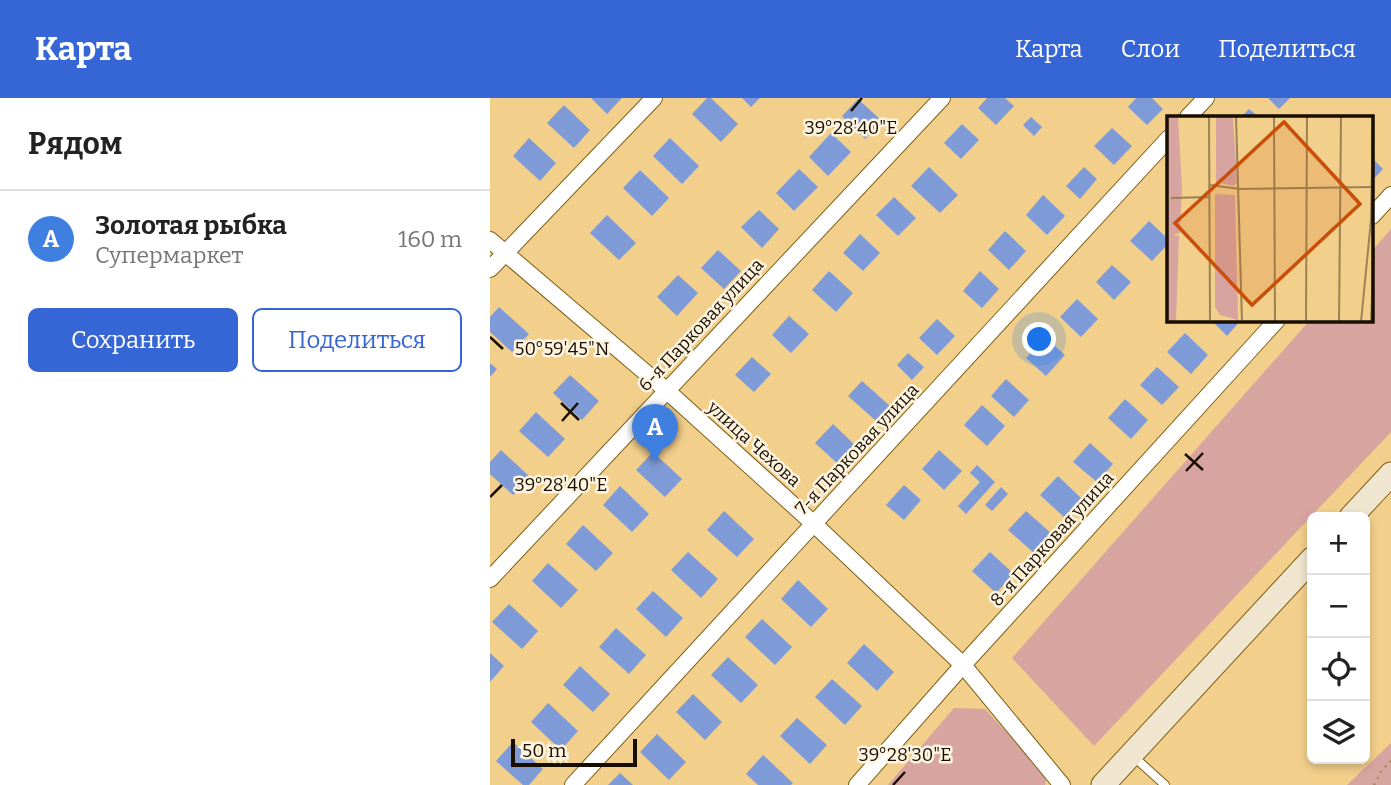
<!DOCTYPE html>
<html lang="ru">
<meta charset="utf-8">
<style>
body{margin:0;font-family:Bitter,serif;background:#f6f6f6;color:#222}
.controls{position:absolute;right:21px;bottom:21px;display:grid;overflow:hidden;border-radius:10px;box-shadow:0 4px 10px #0003}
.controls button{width:63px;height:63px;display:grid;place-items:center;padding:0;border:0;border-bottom:2px solid #e0e0e0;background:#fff;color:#222;font:35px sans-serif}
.scale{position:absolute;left:21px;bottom:18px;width:126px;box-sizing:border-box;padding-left:7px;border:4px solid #180e00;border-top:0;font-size:19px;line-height:24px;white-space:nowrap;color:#180e00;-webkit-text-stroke:5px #fef4e0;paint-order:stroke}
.you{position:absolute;left:550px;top:242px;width:24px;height:24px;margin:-18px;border:5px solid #fff;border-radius:50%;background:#1a73e8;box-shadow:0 0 0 10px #1a73e833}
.badge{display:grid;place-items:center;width:46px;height:46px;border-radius:50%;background:#3665d5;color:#fff;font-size:23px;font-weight:700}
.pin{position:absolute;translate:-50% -58px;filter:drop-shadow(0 2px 4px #0008)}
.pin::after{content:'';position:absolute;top:37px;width:24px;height:21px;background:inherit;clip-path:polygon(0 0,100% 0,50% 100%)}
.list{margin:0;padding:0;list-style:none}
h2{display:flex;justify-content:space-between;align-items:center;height:91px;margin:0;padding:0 28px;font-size:30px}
h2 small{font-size:23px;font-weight:400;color:#767676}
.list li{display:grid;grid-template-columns:46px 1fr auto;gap:21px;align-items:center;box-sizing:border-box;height:98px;padding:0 28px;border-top:2px solid #e0e0e0}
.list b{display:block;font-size:26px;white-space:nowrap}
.list p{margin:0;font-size:23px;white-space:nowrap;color:#767676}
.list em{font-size:23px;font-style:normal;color:#767676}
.actions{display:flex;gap:14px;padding:21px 28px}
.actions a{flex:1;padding:16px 0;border:2px solid #3665d5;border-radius:10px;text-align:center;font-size:24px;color:#3665d5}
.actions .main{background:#3665d5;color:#fff}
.icon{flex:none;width:38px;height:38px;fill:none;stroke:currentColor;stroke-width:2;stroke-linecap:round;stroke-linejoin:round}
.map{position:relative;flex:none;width:901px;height:687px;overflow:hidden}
header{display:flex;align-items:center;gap:42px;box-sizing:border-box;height:98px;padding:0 35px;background:#3665d5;color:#fff}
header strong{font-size:33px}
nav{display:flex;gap:38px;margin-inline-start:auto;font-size:24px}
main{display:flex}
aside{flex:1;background:#fff}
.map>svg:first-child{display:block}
.green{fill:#d8a4a0}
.building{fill:#7e9bd8}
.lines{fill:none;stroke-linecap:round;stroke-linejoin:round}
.service-casing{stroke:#7e5f15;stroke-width:10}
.minor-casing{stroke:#7e5f15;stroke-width:18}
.secondary-casing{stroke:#7e5f15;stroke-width:25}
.path{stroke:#a28958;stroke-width:2.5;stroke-dasharray:2 5;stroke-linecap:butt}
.service{stroke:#fff;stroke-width:8}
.minor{stroke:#fff;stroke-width:16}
.secondary{stroke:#f0e5cf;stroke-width:23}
.ticks{fill:none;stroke:#180e00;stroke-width:2.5}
.labels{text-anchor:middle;stroke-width:5;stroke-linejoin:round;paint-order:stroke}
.street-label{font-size:18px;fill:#180e00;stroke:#fef4e0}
.inset-road{fill:none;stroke:#9b8253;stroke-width:2}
.view{fill:#c94e0a;fill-opacity:0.15;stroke:#c94e0a;stroke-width:3.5}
.inset-edge{fill:none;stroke:#180e00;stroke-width:3.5}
.ticks-label{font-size:18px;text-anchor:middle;fill:#180e00;stroke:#fef4e0;stroke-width:5;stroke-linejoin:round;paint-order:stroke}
</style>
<header>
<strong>Карта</strong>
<nav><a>Карта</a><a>Слои</a><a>Поделиться</a></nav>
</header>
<main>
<aside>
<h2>Рядом<small></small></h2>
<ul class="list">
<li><span class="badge" style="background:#3f7fe0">A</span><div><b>Золотая рыбка</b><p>Супермаркет</p></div><em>160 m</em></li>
</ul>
<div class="actions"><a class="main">Сохранить</a><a>Поделиться</a></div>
</aside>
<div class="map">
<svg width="901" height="687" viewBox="0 0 901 687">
<rect width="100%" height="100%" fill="#f2cf8b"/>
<path class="green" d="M901,131V334L604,648L522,560L820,222H882V153Z
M464,610L495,611L557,677L555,687H398Z
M901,645V687H857Z"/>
<path class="building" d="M101,0H132L117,16Z
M217,0H221L248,26L231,44L202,16Z
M252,0H270L261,9Z
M497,0H515L524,8L506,27L488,10Z
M646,0H662L673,11L657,27L638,9Z
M778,0H800L789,11Z
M368,1L392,23L375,41L352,18Z
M74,7L100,32L84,50L57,25Z
M759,11L769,19H751Z
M541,19L552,29L544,38L533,27Z
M472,26L489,42L471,61L454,45Z
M622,30L642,48L624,67L604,48Z
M341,35L361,54L338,78L319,59Z
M39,40L66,65L50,83L23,58Z
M180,40L209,68L192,86L163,58Z
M882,60L893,71L882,83Z
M439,69L468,97L450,115L421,88Z
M594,69L607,81L590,101L576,88Z
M309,71L328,89L304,113L286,95Z
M150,72L179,100L162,118L133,90Z
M553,97L575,118L557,137L536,117Z
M404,99L426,120L408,138L386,117Z
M269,112L289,131L272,150L251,129Z
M117,117L146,145L129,162L100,135Z
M659,123L679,142V145L662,163L640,143Z
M515,133L536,153L519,172L498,152Z
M370,136L390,155L373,173L353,155Z
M228,152L251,173L234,191L211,170Z
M622,167L641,184L624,202L606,184Z
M339,173L363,195L346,214L322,192Z
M490,173L509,191L492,210L473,193Z
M188,177L208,195L187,218L167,199Z
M587,201L608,221L591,239L570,219Z
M9,209L39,236L22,254L0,234V219Z
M299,218L319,236L301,255L282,237Z
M447,221L465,238L447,257L429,240Z
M721,222H751L737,238Z
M695,235L718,257L701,276L677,254Z
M555,239L575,257L556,278L536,260Z
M418,255L434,269L422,282L407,267Z
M262,259L281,276L264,294L245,277Z
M0,265L7,271L0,279Z
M667,269L689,289L672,307L650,287Z
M80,277L109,303L92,322L63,295Z
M516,281L539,302L524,319L501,298Z
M372,283L400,308L386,323L358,298Z
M635,301L658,322L641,341L618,320Z
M492,307L515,328L497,348L474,327Z
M46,314L75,341L58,359L29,333Z
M343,326L365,347L347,365L325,345Z
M600,345L623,366L607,384L583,364Z
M11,352L40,379L23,397L0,376V364Z
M449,352L472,373L454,392L432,371Z
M163,354L192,381L175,399L146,372Z
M487,367L505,384L476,416L468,408L490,384L480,375Z
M568,378L592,401L575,420L550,397Z
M414,387L431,402L414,422L396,407Z
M130,388L159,416L142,434L113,407Z
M511,389L518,396L502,413L495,407Z
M234,413L264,441L247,459L217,432Z
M536,413L562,436L545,456L518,432Z
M93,427L123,455L106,473L76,446Z
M198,454L228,481L211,500L181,472Z
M500,454L524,476L506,495L482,473Z
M58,465L88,492L71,510L42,483Z
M308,482L338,511L321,529L291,501Z
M163,493L193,520L176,539L146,511Z
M19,506L48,533L32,551L2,524Z
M272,521L302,549L285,567L255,539Z
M126,530L156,557L139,576L109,549Z
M374,546L404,574L387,593L357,565Z
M0,555L14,568L0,584Z
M238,559L268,587L251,605L221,577Z
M90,568L120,596L103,614L73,587Z
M342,581L372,608L355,627L325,599Z
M203,596L232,624L215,642L186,614Z
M58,605L88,633L71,652L41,624Z
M307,620L337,647L320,666L290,638Z
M167,636L196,664L179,682L150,654Z
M23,644L53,671L39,687H33L6,663Z
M273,657L303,685L301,687H268L256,676Z
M130,675L143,687H118Z"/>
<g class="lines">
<defs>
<path id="service" d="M643,658L675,687"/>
<path id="minor" d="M698,19L716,0
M882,118L901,97
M0,142L176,292L324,426L473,567L572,687
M0,171L164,0
M0,481L452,0
M83,687L679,40
M367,687L473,567L787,222"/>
<path id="secondary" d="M861,419L901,376
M613,687L822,461"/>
</defs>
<use href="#service" class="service-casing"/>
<use href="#minor" class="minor-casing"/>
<use href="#secondary" class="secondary-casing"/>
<path class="path" d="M884,687L892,672L901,663"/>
<use href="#service" class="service"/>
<use href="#minor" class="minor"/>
<use href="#secondary" class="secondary"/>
</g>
<path class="ticks" d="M361,13L372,0M0,239L13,251M71,305L89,322M72,323L88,305M695,356L713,372M696,373L713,355M0,399L12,387M403,687L415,674"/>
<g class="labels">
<g class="street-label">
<text transform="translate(211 227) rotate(-47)" y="6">6-я Парковая улица</text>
<text transform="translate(264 346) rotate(42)" y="6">улица Чехова</text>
<text transform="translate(367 351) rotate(-47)" y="6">7-я Парковая улица</text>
<text transform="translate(562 441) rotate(-48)" y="6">8-я Парковая улица</text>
</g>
</g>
<g transform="translate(677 18)">
<rect width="206" height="206" fill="#f2cf8b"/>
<path d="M0,0H11L15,72L13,117L6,119L12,120L9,206H0ZM49,0H66L70,67L66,70L49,66ZM48,78L68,79L71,204L53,199L48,191Z" fill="#d8a4a0"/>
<path class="inset-road" d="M42,0L43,206M69,0L75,206M107,0L108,206M43,69L73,73L206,71M4,82L42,81M139,206L140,0M172,206L174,0M194,206L204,104L206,0M204,206L207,132"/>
<path class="view" d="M117,6L193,88L85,189L8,107Z"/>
<rect width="206" height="206" class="inset-edge"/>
</g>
<g class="ticks-label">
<text x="361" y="36">39°28'40"E</text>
<text x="72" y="257">50°59'45"N</text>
<text x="71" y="393">39°28'40"E</text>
<text x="415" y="663">39°28'30"E</text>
</g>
</svg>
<div class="controls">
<button>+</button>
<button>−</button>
<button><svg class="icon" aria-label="locate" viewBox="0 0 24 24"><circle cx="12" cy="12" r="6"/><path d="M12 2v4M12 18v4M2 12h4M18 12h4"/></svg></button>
<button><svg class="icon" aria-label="layers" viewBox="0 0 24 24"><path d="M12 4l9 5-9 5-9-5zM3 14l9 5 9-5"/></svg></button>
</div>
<div class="scale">50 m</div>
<div class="you"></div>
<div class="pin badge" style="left:165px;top:364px;background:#3f7fe0">A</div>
</div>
</main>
